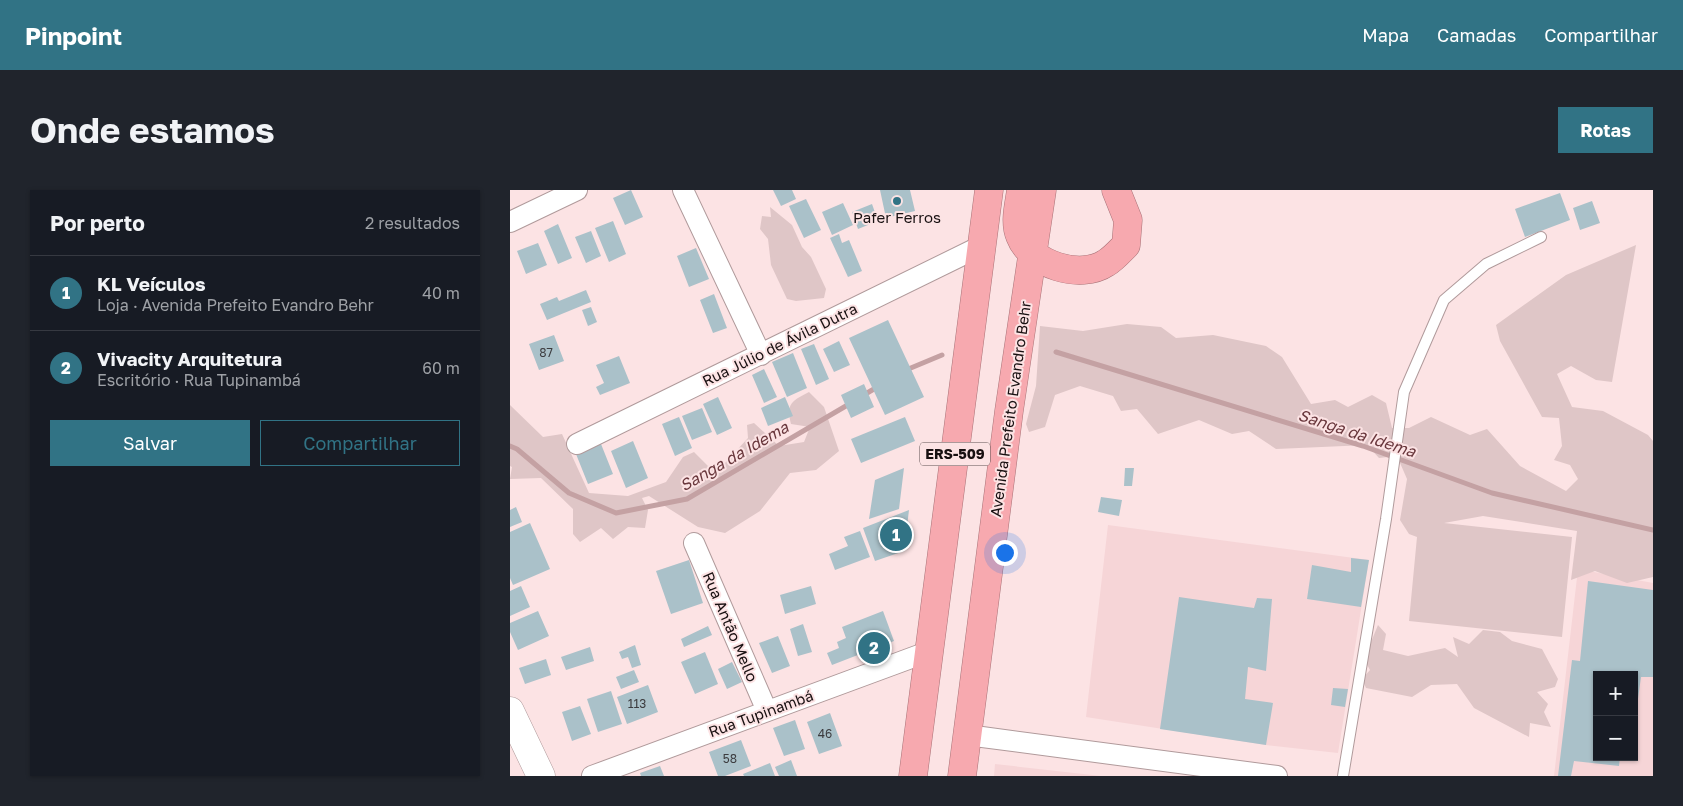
<!DOCTYPE html>
<html lang="pt">
<meta charset="utf-8">
<style>
body{margin:0;font-family:"Golos Text",sans-serif;background:#20242c;color:#f1f3f6}
.controls{position:absolute;right:15px;bottom:15px;display:grid;overflow:hidden;border-radius:0px;box-shadow:0 1px 4px #0004}
.controls button{width:45px;height:45px;display:grid;place-items:center;padding:0;border:0;border-bottom:1px solid #363941;background:#171b24;color:#f1f3f6;font:25px sans-serif}
.you{position:absolute;left:494px;top:362px;width:18px;height:18px;margin:-12px;border:4px solid #fff;border-radius:50%;background:#1a73e8;box-shadow:0 0 0 8px #1a73e833}
.badge{display:grid;place-items:center;width:32px;height:32px;border-radius:50%;background:#317385;color:#fff;font-size:16px;font-weight:700}
.pin{position:absolute;translate:-50% -50%;border:2px solid #fff;box-shadow:0 1px 5px #0006}
.list{margin:0;padding:0;list-style:none}
h2{display:flex;justify-content:space-between;align-items:center;height:65px;margin:0;padding:0 20px;font-size:21px}
h2 small{font-size:16px;font-weight:400;color:#9ea1a6}
.list li{display:grid;grid-template-columns:32px 1fr auto;gap:15px;align-items:center;box-sizing:border-box;height:75px;padding:0 20px;border-top:1px solid #363941}
.list b{display:block;font-size:19px;white-space:nowrap}
.list p{margin:0;font-size:16px;white-space:nowrap;color:#9ea1a6}
.list em{font-size:16px;font-style:normal;color:#9ea1a6}
.actions{display:flex;gap:10px;padding:15px 20px}
.actions a{flex:1;padding:11px 0;border:1px solid #317385;border-radius:0px;text-align:center;font-size:18px;color:#317385}
.actions .main{background:#317385;color:#fff}
.map{position:relative;flex:none;width:1143px;height:586px;overflow:hidden;border-radius:0px}
header{display:flex;align-items:center;gap:30px;box-sizing:border-box;height:70px;padding:0 25px;background:#317385;color:#fff}
header strong{font-size:24px}
nav{display:flex;gap:28px;margin-inline-start:auto;font-size:18px}
.intro{display:flex;align-items:center;justify-content:space-between;box-sizing:border-box;height:120px;padding:0 30px}
h1{margin:0;font-size:35px}
.button{padding:12px 22px;border-radius:0px;background:#317385;color:#fff;font-size:18px;font-weight:700}
main{display:flex;gap:30px;padding:0 30px}
aside{flex:1;background:#171b24;border-radius:0px;box-shadow:0 1px 4px #0004}
.map>svg:first-child{display:block}
.built{fill:#f6d5d7;fill-rule:evenodd}
.green{fill:#dfc6c7}
.lines{fill:none;stroke-linecap:round;stroke-linejoin:round}
.stream{stroke:#c4a1a3;stroke-width:5}
.building{fill:#aac1c9}
.lane-casing{stroke:#b09a9b;stroke-width:12}
.street-casing{stroke:#b09a9b;stroke-width:22}
.secondary-casing{stroke:#b09a9b;stroke-width:29}
.highway-casing{stroke:#a97378;stroke-width:29}
.lane{stroke:#fff;stroke-width:10}
.street{stroke:#fff;stroke-width:20}
.secondary{stroke:#fff;stroke-width:28}
.highway{stroke:#f7a9af;stroke-width:28}
.poi-dot{fill:#317385;stroke:#fce3e4;stroke-width:2}
.labels{text-anchor:middle;stroke-width:4;stroke-linejoin:round;paint-order:stroke}
.number-label{font-size:12px;fill:#3c3c3f}
.shield{fill:#fce3e4;stroke:#5c4f50;stroke-width:1}
.shield-label{font-size:14px;font-weight:bold;fill:#181011}
.poi-label{font-size:15px;fill:#181011;stroke:#fce3e4}
.street-label{font-size:15px;fill:#181011;stroke:#fce3e4}
.water-label{font-size:16px;font-style:italic;fill:#69373c;stroke:#fce3e4}
</style>
<header>
<strong>Pinpoint</strong>
<nav><a>Mapa</a><a>Camadas</a><a>Compartilhar</a></nav>
</header>
<div class="intro"><h1>Onde estamos</h1><a class="button">Rotas</a></div>
<main>
<aside>
<h2>Por perto<small>2 resultados</small></h2>
<ul class="list">
<li><span class="badge">1</span><div><b>KL Veículos</b><p>Loja · Avenida Prefeito Evandro Behr</p></div><em>40 m</em></li>
<li><span class="badge">2</span><div><b>Vivacity Arquitetura</b><p>Escritório · Rua Tupinambá</p></div><em>60 m</em></li>
</ul>
<div class="actions"><a class="main">Salvar</a><a>Compartilhar</a></div>
</aside>
<div class="map">
<svg width="1143" height="586" viewBox="0 0 1143 586">
<rect width="100%" height="100%" fill="#fce3e4"/>
<path class="built" d="M598,335L859,370L828,563L756,555L576,527Z
M1068,379L1143,393V586H1044ZM1087,485H1124V567H1087Z
M485,574L591,586H484Z"/>
<path class="green" d="M260,17L282,35L292,57L301,67L316,99L314,108L286,111L277,109L261,75L258,49L250,39L252,26L261,27Z
M1126,55L1102,192L1086,190L1061,176L1047,184L1062,217L1093,221L1138,245L1143,251V387L1117,393L1085,381L1061,390L1067,341L973,326L934,333L1062,347L1052,447L899,431L907,347L899,344L890,330L897,289L887,266L869,268L857,255L766,259L739,241L722,244L689,230L648,244L627,219L611,221L603,206L570,196L545,205L535,237L519,242L516,234L526,196L530,136L573,141L617,134L651,137L666,148L703,145L756,156L772,167L801,214L825,210L838,217L862,205L876,213L882,238H899L921,227L960,245L977,239L1010,276L1056,301L1068,289L1060,275L1044,270L1052,256L1049,228L1032,227L990,151L986,135L1056,85Z
M299,202L314,217L329,261L306,280L280,283L250,321L215,343L188,337L139,306L132,308L138,320L135,338L118,337L103,349L91,338L70,352L63,344V319L31,288L0,289L2,277L0,276V215L33,247L52,244L79,303L118,306L156,292L173,267L184,262L198,276L215,273L238,248L237,235L244,233L269,256L294,252L300,237L281,234C276,214 281,211 299,202Z
M868,435L876,444L873,460L898,466L935,458L948,467L943,447L959,454L973,440L990,442L1002,451L1032,459L1048,489L1045,497L1027,502L1038,514L1034,522L1041,537L1020,533L1019,547L964,518L947,494L921,495L902,507L856,498L852,489L860,480L854,469Z"/>
<g class="lines">
<path class="stream" d="M546,162L853,256L982,303L1143,340
M396,180L432,165
M352,206L369,196
M0,256L7,259L59,303L106,323L177,309L341,213"/>
</g>
<path class="building" d="M121,0L133,27L115,35L103,8Z
M263,0H282L286,9L271,16Z
M370,0H400L405,21L376,28Z
M1050,3L1060,30L1015,47L1005,19Z
M296,9L311,40L294,48L279,16Z
M1082,11L1090,33L1070,40L1063,18Z
M333,13L343,35L322,45L312,22Z
M362,14L368,31L348,39L342,22Z
M103,31L116,64L99,72L85,38Z
M48,34L62,68L48,74L34,41Z
M81,41L91,66L76,73L65,47Z
M329,44L332,53L339,50L352,81L338,87L320,48Z
M28,53L37,75L16,84L7,61Z
M186,58L199,89L179,97L167,66Z
M76,100L81,112L37,130L30,114L47,107L49,111Z
M204,104L217,138L203,143L190,110Z
M81,117L87,132L78,136L72,120Z
M378,130L414,207L375,225L339,148Z
M44,145L54,171L29,180L19,154Z
M329,151L340,175L324,182L313,159Z
M304,154L319,189L306,195L291,159Z
M283,163L297,198L277,207L262,172Z
M109,166L120,193L90,205L86,197L94,193L86,175Z
M254,179L267,207L254,213L242,185Z
M354,194L364,217L341,228L331,205Z
M208,207L222,238L207,245L193,214Z
M275,207L283,226L258,236L251,218Z
M192,218L202,242L182,250L172,226Z
M169,227L182,258L165,266L152,234Z
M395,227L405,251L351,273L341,249Z
M123,251L138,288L116,298L101,261Z
M91,254L103,284L78,294L66,264Z
M394,278L389,319L359,329L365,290Z
M615,278H624L622,296H614Z
M591,307L612,310L609,326L588,322Z
M6,317L12,332L0,337V320Z
M399,320L394,361L365,371L353,338Z
M20,333L40,379L3,395L0,388V342Z
M350,341L360,367L325,380L319,364L338,356L334,347Z
M841,368L859,370L851,417L797,409L802,375L841,382Z
M179,370L193,413L161,424L146,381Z
M1078,391L1143,400V487H1131L1127,516L1124,515V485H1087V567H1110L1109,576L1064,571L1061,586H1048L1062,470L1070,471Z
M11,396L20,417L0,426V401Z
M301,396L306,414L275,424L270,405Z
M669,407L744,418L747,408L762,409L756,481L738,477L735,509L763,513L756,555L650,539Z
M28,421L39,446L8,460L0,442V433Z
M373,421L384,451L322,475L317,463L329,458L327,452L336,448L332,437Z
M293,434L302,462L288,466L280,439Z
M198,436L202,445L174,457L171,449Z
M268,446L280,476L262,483L249,453Z
M125,455L131,475L122,478L118,467L112,469L109,462Z
M80,457L84,471L56,480L51,467Z
M195,462L208,494L185,504L171,472Z
M36,469L41,485L15,494L9,478Z
M222,472L232,492L217,499L208,479Z
M124,480L129,492L111,499L106,487Z
M138,495L148,522L117,534L107,507Z
M823,498L838,499L835,517L821,515Z
M101,501L112,534L88,542L77,509Z
M70,516L81,544L62,551L52,522Z
M320,523L332,556L309,564L297,532Z
M285,530L295,559L274,566L263,538Z
M231,550L241,576L215,586H208L199,562Z
M281,570L287,586H269L265,577Z
M260,573L265,586H234L233,584Z
M150,576L154,586H131L130,583Z"/>
<g class="lines">
<defs>
<path id="lane" d="M833,586L876,329L894,202L934,110L976,74L1031,47"/>
<path id="street" d="M173,0L251,165
M0,32L67,0
M67,254L471,56
M184,353L257,521
M457,545L767,586
M82,586L420,461"/>
<path id="secondary" d="M0,521L31,586"/>
<path id="highway" d="M511,0C509,15 504,32 510,46C521,75 571,90 596,73C603,69 610,61 616,55L618,30L606,0
M403,586L479,0
M452,586L499,221L532,0"/>
</defs>
<use href="#lane" class="lane-casing"/>
<use href="#street" class="street-casing"/>
<use href="#secondary" class="secondary-casing"/>
<use href="#highway" class="highway-casing"/>
<use href="#lane" class="lane"/>
<use href="#street" class="street"/>
<use href="#secondary" class="secondary"/>
<use href="#highway" class="highway"/>
</g>
<circle class="poi-dot" cx="387" cy="11" r="5"/>
<g class="labels">
<g class="number-label">
<text x="36" y="167">87</text>
<text x="127" y="518">113</text>
<text x="315" y="548">46</text>
<text x="220" y="573">58</text>
</g>
<rect class="shield" x="410" y="252.5" width="70" height="23" rx="4"/>
<g class="shield-label">
<text x="445" y="269">ERS-509</text>
</g>
<g class="poi-label">
<text x="387" y="33">Pafer Ferros</text>
</g>
<g class="street-label">
<text transform="translate(270 155) rotate(-26)" y="5">Rua Júlio de Ávila Dutra</text>
<text transform="translate(501 219) rotate(-82)" y="5">Avenida Prefeito Evandro Behr</text>
<text transform="translate(220 437) rotate(67)" y="5">Rua Antão Mello</text>
<text transform="translate(251 524) rotate(-20)" y="5">Rua Tupinambá</text>
</g>
<g class="water-label">
<text transform="translate(847 243) rotate(18)" y="6">Sanga da Idema</text>
<text transform="translate(224 266) rotate(-30)" y="6">Sanga da Idema</text>
</g>
</g>
</svg>
<div class="controls">
<button>+</button>
<button>−</button>
</div>
<div class="you"></div>
<div class="pin badge" style="left:386px;top:345px">1</div>
<div class="pin badge" style="left:364px;top:458px">2</div>
</div>
</main>
